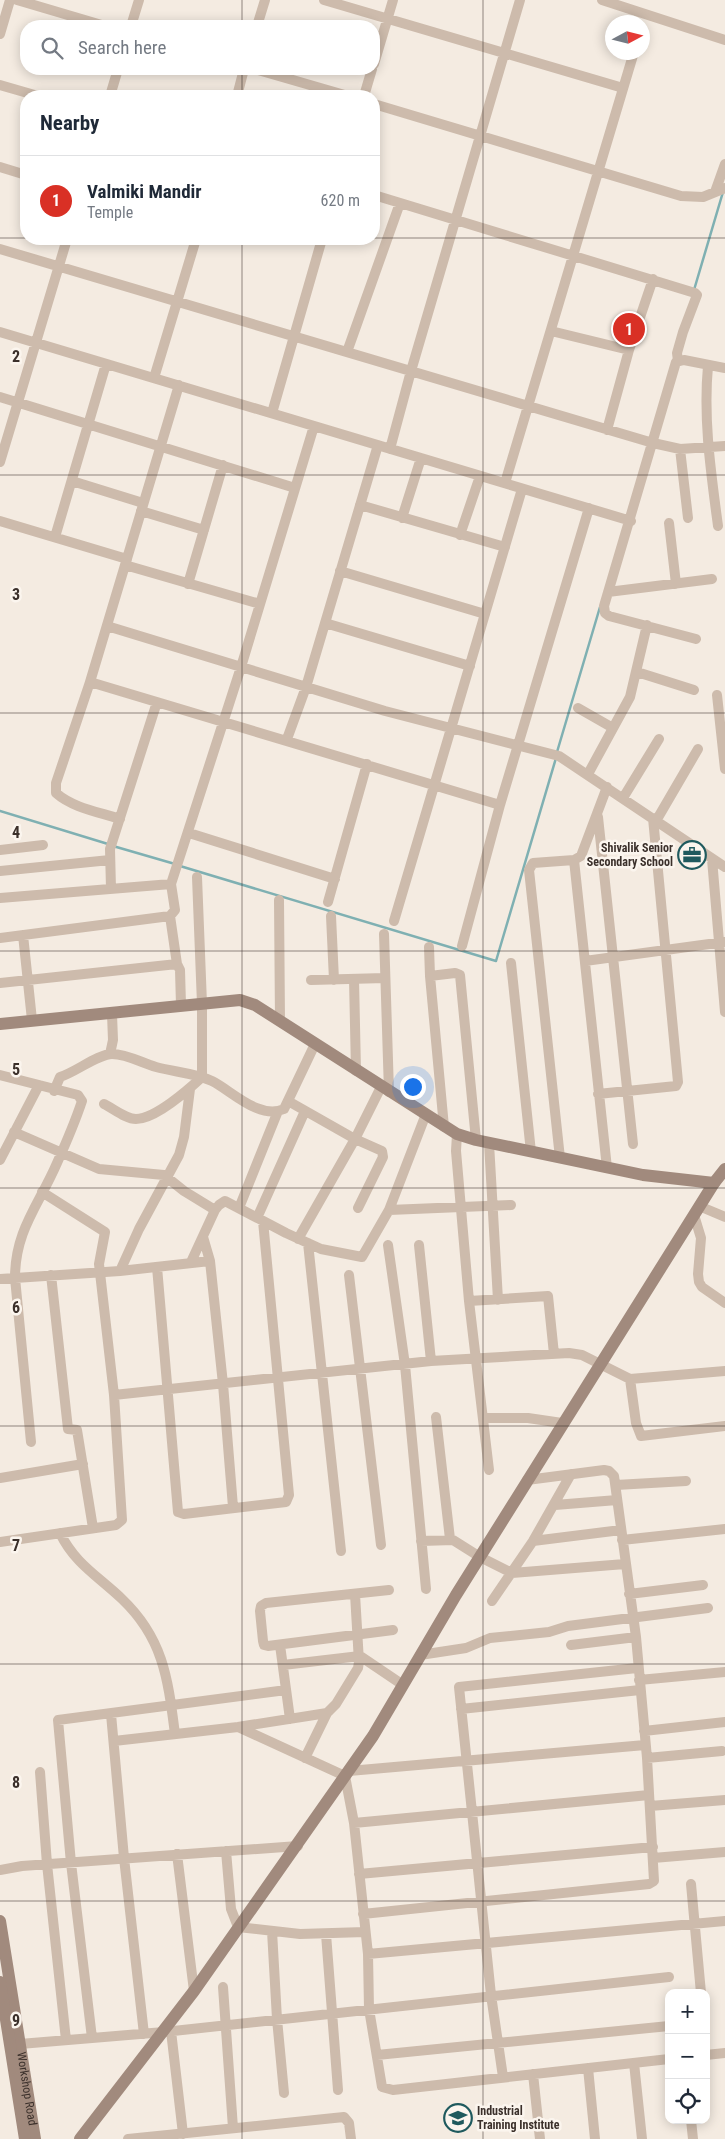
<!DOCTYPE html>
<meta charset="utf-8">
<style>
body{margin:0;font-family:"Roboto Condensed",sans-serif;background:#f6f6f7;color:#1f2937}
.controls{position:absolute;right:15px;bottom:15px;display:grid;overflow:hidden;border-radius:10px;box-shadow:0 2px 12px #0003}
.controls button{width:45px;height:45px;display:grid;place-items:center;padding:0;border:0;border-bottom:1px solid #e0e1e3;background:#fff;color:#1f2937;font:25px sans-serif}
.compass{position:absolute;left:605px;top:15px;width:45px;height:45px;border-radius:50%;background:#fff;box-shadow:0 2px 12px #0003;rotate:83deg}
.you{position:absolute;left:412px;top:1086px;width:18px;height:18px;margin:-12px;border:4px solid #fff;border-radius:50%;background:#1a73e8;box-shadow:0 0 0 8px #1a73e833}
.badge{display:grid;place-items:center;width:32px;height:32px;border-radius:50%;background:#d93025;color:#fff;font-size:16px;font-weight:700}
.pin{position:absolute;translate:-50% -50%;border:2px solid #fff;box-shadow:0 1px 5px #0006}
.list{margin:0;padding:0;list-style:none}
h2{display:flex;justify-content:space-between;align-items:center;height:65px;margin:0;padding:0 20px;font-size:21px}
h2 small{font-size:16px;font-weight:400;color:#747a83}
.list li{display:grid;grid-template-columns:32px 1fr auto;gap:15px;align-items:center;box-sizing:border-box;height:90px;padding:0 20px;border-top:1px solid #e0e1e3}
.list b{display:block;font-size:19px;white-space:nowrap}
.list p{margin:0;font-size:16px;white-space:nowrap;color:#747a83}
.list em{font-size:16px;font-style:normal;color:#747a83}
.icon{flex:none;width:28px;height:28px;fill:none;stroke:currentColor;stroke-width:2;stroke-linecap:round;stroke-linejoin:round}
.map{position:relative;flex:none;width:725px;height:2139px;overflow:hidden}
.search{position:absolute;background:#fff;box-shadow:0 2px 12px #0003;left:20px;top:20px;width:360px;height:55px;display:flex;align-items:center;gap:12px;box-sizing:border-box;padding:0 18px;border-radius:20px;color:#747a83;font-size:19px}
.panel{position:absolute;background:#fff;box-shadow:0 2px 12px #0003;left:20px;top:90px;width:360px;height:155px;border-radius:20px}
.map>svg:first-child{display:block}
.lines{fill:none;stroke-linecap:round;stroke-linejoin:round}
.stream{stroke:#7fb0b2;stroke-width:2.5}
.street{stroke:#cdbbac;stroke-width:10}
.secondary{stroke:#a18a7d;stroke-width:12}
.grid{fill:none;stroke:#3b302b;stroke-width:1;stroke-opacity:0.55}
.labels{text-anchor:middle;stroke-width:5;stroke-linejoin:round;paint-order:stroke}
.poi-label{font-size:12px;font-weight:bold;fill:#3b302b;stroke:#fbf5ee;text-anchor:end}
.street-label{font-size:12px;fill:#3b302b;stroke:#fbf5ee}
.grid-label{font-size:16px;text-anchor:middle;font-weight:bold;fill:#3b302b;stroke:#fbf5ee;stroke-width:5;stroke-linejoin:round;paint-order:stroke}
</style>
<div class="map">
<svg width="725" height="2139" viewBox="0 0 725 2139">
<rect width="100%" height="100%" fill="#f4ebe1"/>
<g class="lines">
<path class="stream" d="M694,290L723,192
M557,752L600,607
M0,811L108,844
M113,846L175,864
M180,866L496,961L556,758"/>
<path class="street" d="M17,0L105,26
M324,0L623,88
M602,0L725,40
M131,26L139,0
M257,26L265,0
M0,34L10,0
M374,64L393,0
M255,69L348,96
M0,85L38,96
M110,96L118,69
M237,96L244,69
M364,96L372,69
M374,104L681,196L703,197L725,188
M0,167L26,175
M715,192L725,164
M374,195L695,293L697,295L683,332L677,353L678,361
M0,249L653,443L680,449L725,446
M551,331L629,350
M0,332L631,521
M347,352L400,203
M708,366C703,419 711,473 718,526
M154,378L196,239
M0,397L295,488
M272,413L322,239
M607,430L629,350L653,279
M390,449L411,371L520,0
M680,449L688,518
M0,462L67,239
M72,481L143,503
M505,483L634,52
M360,505L505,547
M141,511L204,530
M402,518L421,458
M0,521L127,559
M669,523L676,584
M460,535L480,476
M55,537L106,364
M125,565L260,604
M340,571L485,614
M188,584L223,465
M608,592L712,579
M325,623L470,666
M107,626L385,711L559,756L725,867
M696,639L609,616L605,613L604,606L676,362L684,360L725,368
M637,672L694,690
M90,682L500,805
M717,695L725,769
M578,708L613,728
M287,739L306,687L378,445
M588,774L630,697L647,625
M623,798L659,739
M598,817L633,1144
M120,819C99,812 73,808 56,793V783L90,682L179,385
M656,821L698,749
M189,833L335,879
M0,850L43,845
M712,859L725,1012
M574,860L607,1168
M0,871L110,860
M111,889L110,849L157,702
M0,898L171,884L241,667L314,426
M279,900L280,1021
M328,902L367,764
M170,916L177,964
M331,916L334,980
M394,921L522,489
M384,934L389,1092
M23,935L32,1020
M0,938L170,916L175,910L171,884
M462,946L500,805L589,508
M429,947L430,976L444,1127
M585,961L724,942
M511,963L531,1152
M430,976L455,973L460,975L476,1140
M354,979L356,1071
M311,980L385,978
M0,983L177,964L180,970L181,1005
M110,1054L113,1040L112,1014
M0,1075L78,1095L82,1101C75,1122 66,1143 57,1163C39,1205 15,1230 15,1278L31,1442
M54,1091L60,1077C76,1072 98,1054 112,1054C127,1054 142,1063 156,1067C174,1072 195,1073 212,1081C232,1091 259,1120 284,1109L315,1044
M598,1094L676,1086L678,1082L653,818
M288,1101L355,1139L382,1151L383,1157L358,1208
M104,1104C114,1109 126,1119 136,1119C155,1119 188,1090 202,1077V1004L197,877
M14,1132L99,1169L164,1175L184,1191L215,1210
M457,1134L456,1151L469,1301L489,1470
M489,1143L498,1300
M560,1158L529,870L533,863L574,860L581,856L607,787
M0,1160L39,1085
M699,1206L725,1217
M239,1208L278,1111
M389,1210L511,1205
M694,1215L701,1238L698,1274L699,1282L702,1287L725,1303
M257,1218L305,1111
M203,1237L210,1261L223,1384L233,1507
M298,1239L355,1139L381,1087
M308,1243L341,1551
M388,1245L405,1365L426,1589
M419,1245L431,1361
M191,1262L215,1210L219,1205L225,1201L286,1233L321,1249L362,1257L389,1210L426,1114
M157,1267L178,1512L184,1514L286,1502L289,1495L263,1221
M120,1271L139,1229L179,1155L184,1137L190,1089
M51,1275L68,1429L77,1430L93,1528
M349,1275L381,1545
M0,1279L120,1271L210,1261
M469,1301L548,1296L554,1354
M630,1379L725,1371
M114,1395L431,1361L569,1353L582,1355L630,1379L636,1423L641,1436L725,1426
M436,1417L450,1539
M483,1418H528L562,1423
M0,1478L83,1464
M616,1485L686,1481
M555,1505L617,1500
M60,1533C75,1564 98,1576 122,1599C164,1639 168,1680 175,1734
M622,1540L725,1529
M421,1541L453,1540L480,1557L512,1573L625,1564
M533,1541L621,1530
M0,1542L116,1525L122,1520L114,1395L99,1264L105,1232L42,1192
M389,1590L266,1603L261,1606L260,1611L263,1641L264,1645L268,1646L393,1630
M629,1594L703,1585
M492,1601L533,1541L571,1474
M280,1645L290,1719
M571,1645L636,1637
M420,1655L466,1648L490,1638L549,1632L568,1626L708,1608
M283,1665L360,1656L403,1685
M639,1680L725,1672
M461,1709L640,1690
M111,1714L124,1858L144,2034
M238,1727L345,1776L354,1823L368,1954L369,2009L382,2087L393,2090L669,2059
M644,1731L725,1722
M114,1741L238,1727L327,1713L336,1704L358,1668L359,1662L355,1594
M305,1758L327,1713
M647,1758L722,1751
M349,1771L645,1745
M40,1772L47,1864L66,2040
M650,1806L725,1800
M354,1823L649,1795
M226,1851L231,1909L238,1927L300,1934L365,1932
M177,1854L194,1991
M653,1858L725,1852
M0,1870L22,1866L298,1846
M359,1874L653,1847
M691,1884L701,1993
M363,1914L649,1884L654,1881L647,1758L636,1637L614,1476L609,1471L604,1470L527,1480
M272,1931L277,2019L284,2093
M326,1934L338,2090
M368,1954L725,1921
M223,1987L233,2128
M171,2031L183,2134
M92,2038L71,1863L58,1720L286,1690
M20,2044L164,2032L669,1977
M377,2055L669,2026
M706,2055L725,2053
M634,2063L642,2139
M588,2068L595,2139
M533,2074L540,2139
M503,2077L491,1995L459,1687L637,1668
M691,2120L693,2139
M128,2139L344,2117L349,2123L351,2139"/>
<g class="secondary">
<path d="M0,1024L240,1000L255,1005L457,1134L476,1140L643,1175L714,1183"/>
<path id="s1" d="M0,1921L35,2139"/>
<path d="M0,1982L25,2139"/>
<path d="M80,2139L194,1991L373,1736L456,1595L714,1183L725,1169"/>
</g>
</g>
<path class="grid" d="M242,0V26M483,0V2139M242,69V96M0,238H26M374,238H725M242,239V2139M0,475H725M0,713H725M0,951H725M0,1188H725M0,1426H725M0,1664H725M0,1901H725"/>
<defs>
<symbol id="office-ring" viewBox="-11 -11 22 22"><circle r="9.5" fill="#fbf5ee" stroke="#1f5a5e" stroke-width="1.5"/><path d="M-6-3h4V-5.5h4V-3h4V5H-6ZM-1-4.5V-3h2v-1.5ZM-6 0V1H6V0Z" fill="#1f5a5e"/></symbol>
<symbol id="university-ring" viewBox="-11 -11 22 22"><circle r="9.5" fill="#fbf5ee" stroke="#1f5a5e" stroke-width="1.5"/><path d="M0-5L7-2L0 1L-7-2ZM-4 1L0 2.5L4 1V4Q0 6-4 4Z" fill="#1f5a5e"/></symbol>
</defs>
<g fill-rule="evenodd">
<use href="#office-ring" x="676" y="839" width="32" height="32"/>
<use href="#university-ring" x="442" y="2102" width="32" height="32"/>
</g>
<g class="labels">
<g class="poi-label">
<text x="673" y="852">Shivalik Senior<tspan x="673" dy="14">Secondary School</tspan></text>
<text x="477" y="2115" text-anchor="start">Industrial<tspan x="477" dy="14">Training Institute</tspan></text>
</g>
<g class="street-label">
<text dy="4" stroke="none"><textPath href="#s1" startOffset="170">Workshop Road</textPath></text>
</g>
</g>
<g class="grid-label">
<text x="16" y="362">2</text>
<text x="16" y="600">3</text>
<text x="16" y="838">4</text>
<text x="16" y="1075">5</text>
<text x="16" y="1313">6</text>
<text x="16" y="1551">7</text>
<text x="16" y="1788">8</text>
<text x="16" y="2026">9</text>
</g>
</svg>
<div class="controls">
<button>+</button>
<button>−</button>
<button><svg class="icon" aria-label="locate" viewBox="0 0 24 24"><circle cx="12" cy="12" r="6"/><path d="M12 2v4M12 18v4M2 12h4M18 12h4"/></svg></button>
</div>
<svg class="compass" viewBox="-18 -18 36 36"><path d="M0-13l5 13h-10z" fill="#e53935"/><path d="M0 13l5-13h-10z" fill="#747a83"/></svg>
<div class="you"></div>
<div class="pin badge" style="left:629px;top:329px">1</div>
<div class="search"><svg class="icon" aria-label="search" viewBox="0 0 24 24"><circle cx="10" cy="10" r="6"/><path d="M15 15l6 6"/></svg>Search here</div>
<section class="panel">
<h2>Nearby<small></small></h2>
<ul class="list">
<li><span class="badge">1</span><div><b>Valmiki Mandir</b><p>Temple</p></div><em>620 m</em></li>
</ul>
</section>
</div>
